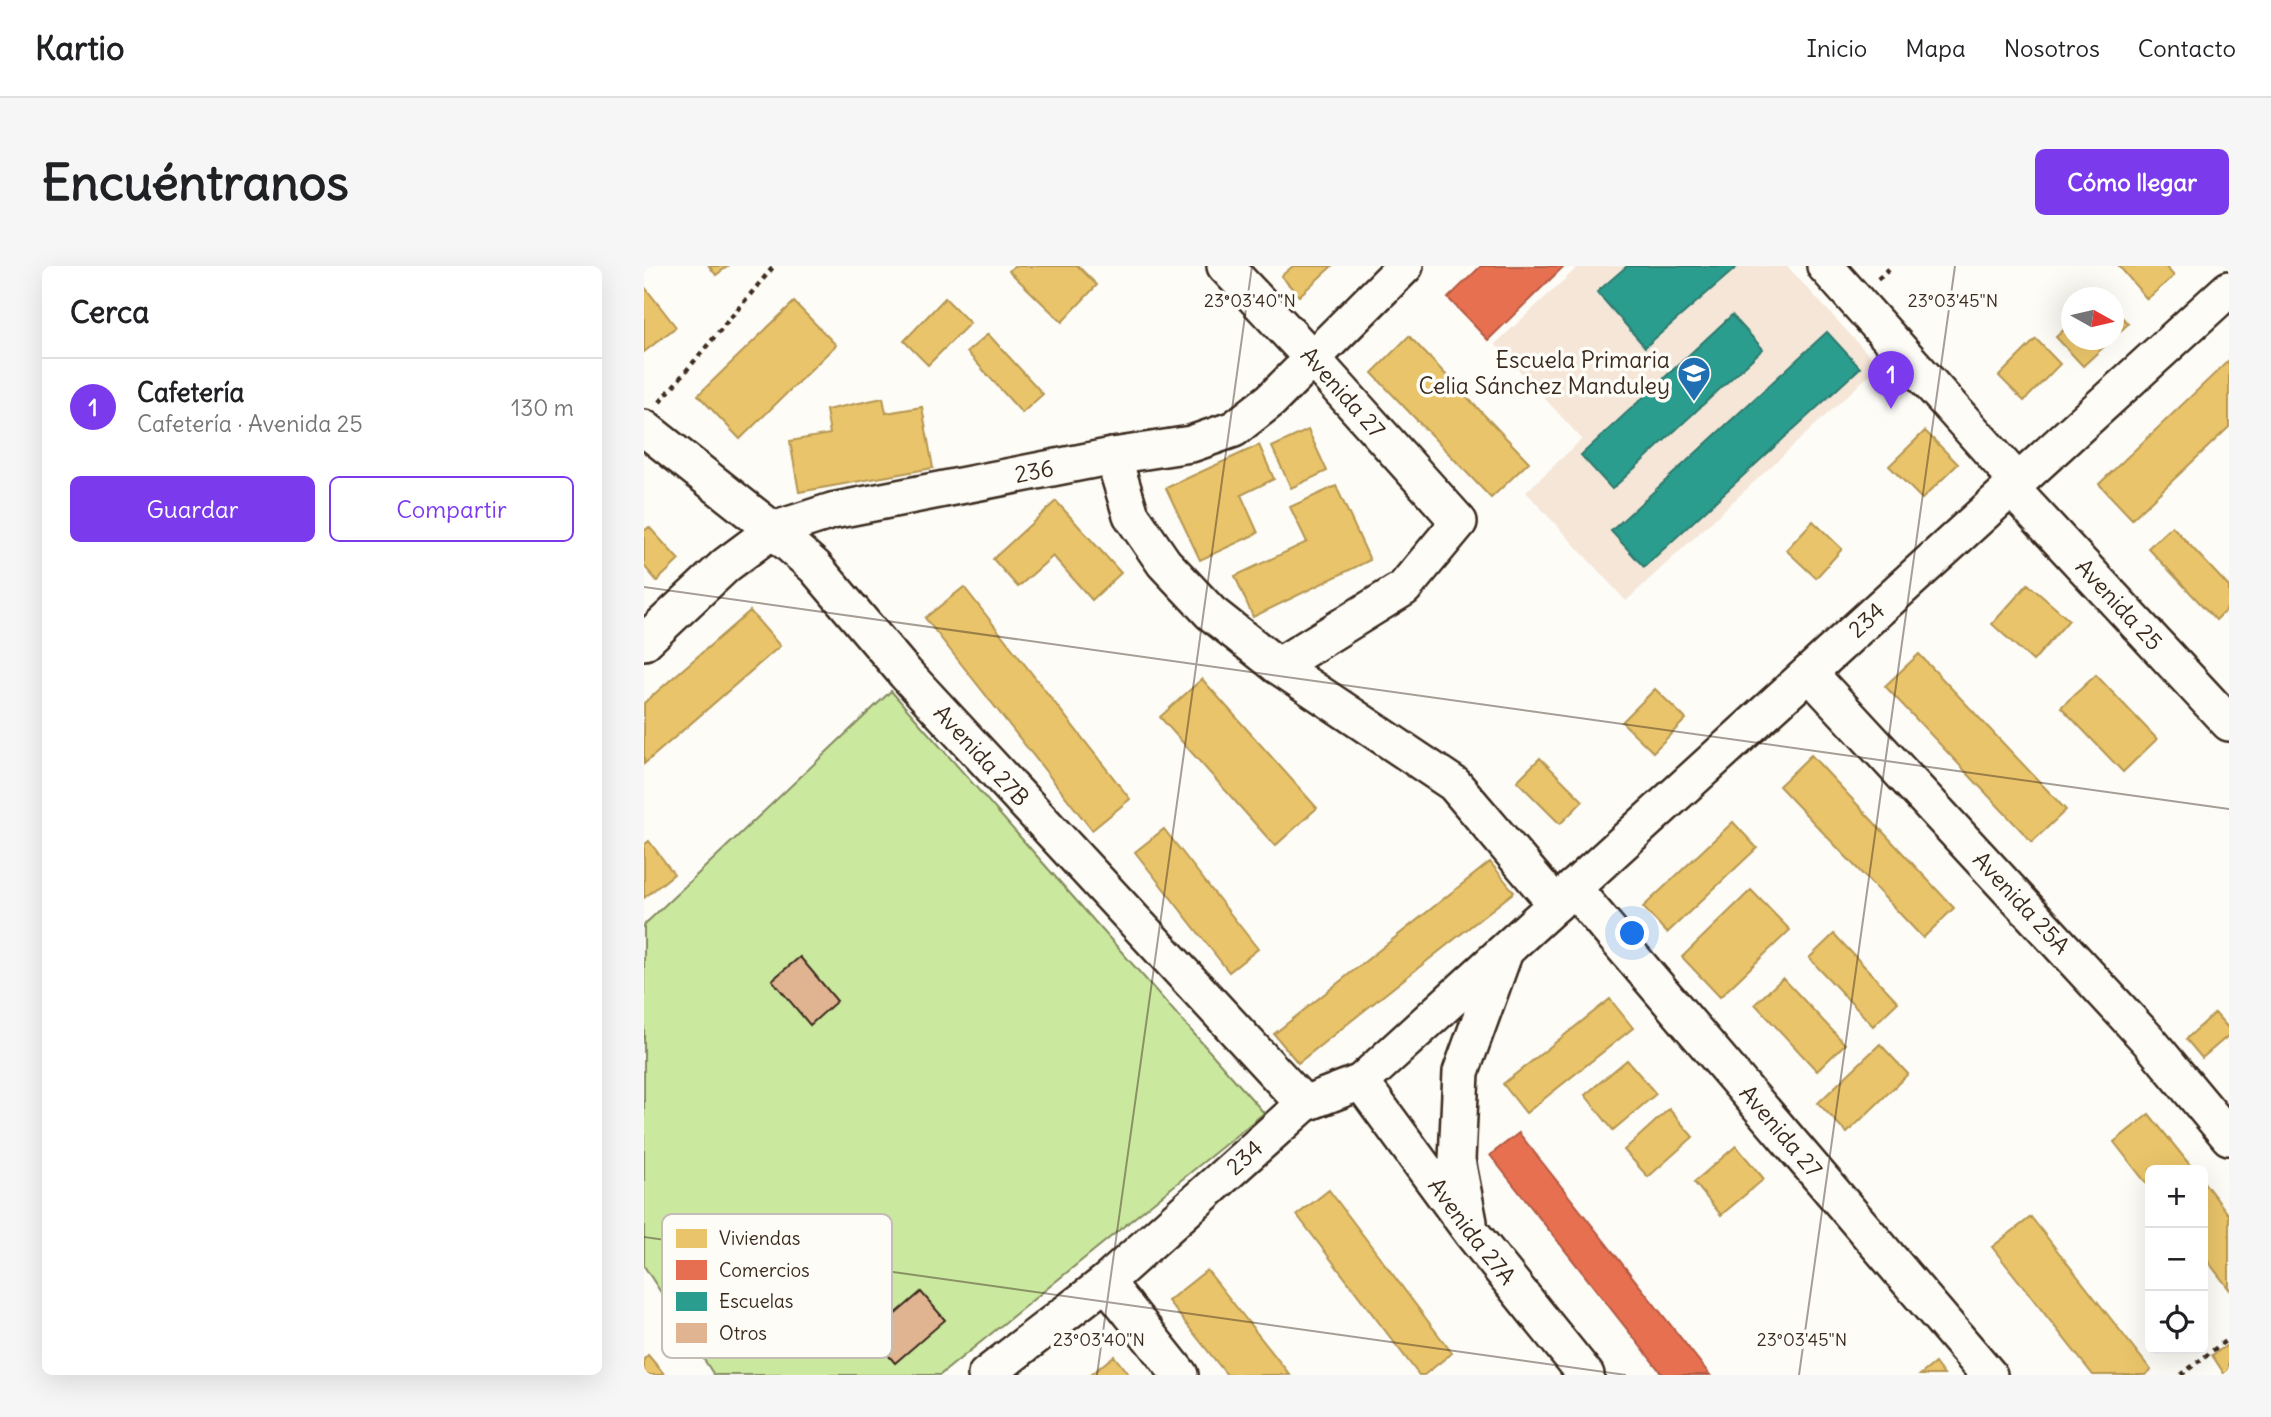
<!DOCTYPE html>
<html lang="es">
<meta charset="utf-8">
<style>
body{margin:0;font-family:Delius,sans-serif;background:#f6f6f6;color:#202124}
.controls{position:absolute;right:21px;bottom:21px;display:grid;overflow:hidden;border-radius:10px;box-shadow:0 7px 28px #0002}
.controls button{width:63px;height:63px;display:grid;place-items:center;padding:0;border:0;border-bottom:2px solid #e0e0e0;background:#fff;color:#202124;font:35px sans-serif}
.compass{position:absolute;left:1417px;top:21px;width:63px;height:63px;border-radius:50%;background:#fff;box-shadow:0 7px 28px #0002;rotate:98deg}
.you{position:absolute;left:989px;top:668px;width:24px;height:24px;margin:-18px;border:5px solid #fff;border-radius:50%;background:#1a73e8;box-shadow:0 0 0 10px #1a73e833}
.badge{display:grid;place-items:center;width:46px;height:46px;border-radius:50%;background:#7c3aed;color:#fff;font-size:23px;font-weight:700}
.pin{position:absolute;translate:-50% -58px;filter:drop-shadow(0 2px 4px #0008)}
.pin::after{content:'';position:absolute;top:37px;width:24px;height:21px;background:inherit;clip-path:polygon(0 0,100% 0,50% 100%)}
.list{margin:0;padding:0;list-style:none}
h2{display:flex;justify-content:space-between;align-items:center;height:91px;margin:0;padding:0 28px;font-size:30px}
h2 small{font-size:23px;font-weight:400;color:#757577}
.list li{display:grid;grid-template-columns:46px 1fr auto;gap:21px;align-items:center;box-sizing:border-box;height:98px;padding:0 28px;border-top:2px solid #e0e0e0}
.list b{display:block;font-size:26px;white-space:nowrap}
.list p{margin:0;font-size:23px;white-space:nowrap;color:#757577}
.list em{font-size:23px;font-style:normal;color:#757577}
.actions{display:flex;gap:14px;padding:21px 28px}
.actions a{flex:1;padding:16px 0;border:2px solid #7c3aed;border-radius:10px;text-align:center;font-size:24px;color:#7c3aed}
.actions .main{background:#7c3aed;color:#fff}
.icon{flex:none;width:38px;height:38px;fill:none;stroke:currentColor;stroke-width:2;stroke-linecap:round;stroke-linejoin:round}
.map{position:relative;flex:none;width:1585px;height:1109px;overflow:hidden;border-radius:10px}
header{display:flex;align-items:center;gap:42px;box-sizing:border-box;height:98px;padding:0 35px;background:#fff;border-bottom:2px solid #e0e0e0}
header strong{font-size:33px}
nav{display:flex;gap:38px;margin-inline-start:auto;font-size:24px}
.intro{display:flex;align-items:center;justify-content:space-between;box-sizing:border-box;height:168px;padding:0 42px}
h1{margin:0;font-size:49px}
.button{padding:18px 32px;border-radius:10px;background:#7c3aed;color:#fff;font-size:24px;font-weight:700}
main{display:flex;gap:42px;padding:0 42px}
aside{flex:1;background:#fff;border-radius:10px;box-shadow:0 7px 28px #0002}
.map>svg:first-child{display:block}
.built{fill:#f5e6d8}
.green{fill:#cbe89f;stroke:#83895e;stroke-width:2}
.homes{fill:#e9c46a;stroke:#b59653;stroke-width:2}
.shops{fill:#e76f51;stroke:#b35a42;stroke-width:2}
.schools{fill:#2a9d8f;stroke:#2f7a6d;stroke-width:2}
.building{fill:#e1b491;stroke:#3b2a1e;stroke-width:2}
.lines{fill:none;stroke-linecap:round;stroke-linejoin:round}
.minor-casing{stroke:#3b2a1e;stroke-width:40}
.path{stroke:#3b2a1e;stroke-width:4.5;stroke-dasharray:5 5;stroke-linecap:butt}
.minor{stroke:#fdfcf7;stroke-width:35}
.ticks{fill:none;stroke:#3b2a1e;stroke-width:2;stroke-opacity:0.45}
.labels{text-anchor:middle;stroke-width:7;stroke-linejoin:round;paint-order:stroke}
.poi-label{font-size:23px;fill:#3b2a1e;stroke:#fdfcf7;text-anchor:end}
.street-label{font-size:23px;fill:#3b2a1e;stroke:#fdfcf7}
.key{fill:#fdfcf7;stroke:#c3bdb6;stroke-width:2}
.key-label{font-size:19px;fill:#3b2a1e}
.ticks-label{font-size:18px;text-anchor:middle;fill:#3b2a1e;stroke:#fdfcf7;stroke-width:7;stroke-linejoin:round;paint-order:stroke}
</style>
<header>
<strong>Kartio</strong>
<nav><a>Inicio</a><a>Mapa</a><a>Nosotros</a><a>Contacto</a></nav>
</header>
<div class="intro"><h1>Encuéntranos</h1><a class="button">Cómo llegar</a></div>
<main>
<aside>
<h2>Cerca<small></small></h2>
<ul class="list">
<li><span class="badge">1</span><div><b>Cafetería</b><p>Cafetería · Avenida 25</p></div><em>130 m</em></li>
</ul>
<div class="actions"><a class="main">Guardar</a><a>Compartir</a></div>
</aside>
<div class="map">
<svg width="1585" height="1109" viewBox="0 0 1585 1109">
<rect width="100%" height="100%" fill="#fdfcf7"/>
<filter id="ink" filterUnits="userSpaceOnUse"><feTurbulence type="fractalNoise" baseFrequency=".0143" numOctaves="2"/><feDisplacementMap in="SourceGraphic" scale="14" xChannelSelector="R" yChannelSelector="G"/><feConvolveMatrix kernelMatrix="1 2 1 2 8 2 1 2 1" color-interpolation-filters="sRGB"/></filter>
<g filter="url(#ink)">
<path class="built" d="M935,0H1143L1235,100L982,335L882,226L938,173L851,78Z"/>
<path class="green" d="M247,425L620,847L296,1109H70L0,1000V659Z"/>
<path class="homes" d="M65,0H84L72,9Z
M370,0H434L453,19L418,56L365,5Z
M649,0H688L655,30L637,10Z
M1475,0H1521L1530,10L1503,33Z
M0,20L32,61L0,86Z
M301,32L326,57L284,99L260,75Z
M150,36L192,79L96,173L54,129Z
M1470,42L1484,58L1470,71Z
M1428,56V74H1467L1439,100L1412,71Z
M344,68L399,128L378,147L323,86Z
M765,70L885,196L847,232L728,107Z
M1392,73L1416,98L1380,135L1355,110Z
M1585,94V161L1488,253L1455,218Z
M239,132L242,147L278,141L289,202L155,226L146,175L186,168L182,144Z
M664,164L683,205L647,222L628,181Z
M1281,165L1314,198L1278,233L1245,200Z
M615,179L630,213L597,229L614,267L556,294L522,222Z
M692,220L726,294L609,351L591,310L663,276L646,241Z
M412,235L477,307L448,334L409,290L374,321L349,293Z
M1169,255L1198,283L1172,312L1142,284Z
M1528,260L1585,321V341L1572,354L1504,282Z
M5,261L35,294L13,315L0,300V265Z
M1384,318L1425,354L1389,395L1348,358Z
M320,321L486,533L448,564L281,352Z
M106,345L136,380L0,498V437Z
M1275,388L1422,544L1388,576L1241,420Z
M1452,409L1513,473L1479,506L1417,441Z
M558,413L673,542L631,580L516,451Z
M1011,423L1042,453L1009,486L978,456Z
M1167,489L1310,642L1279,672L1135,520Z
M896,492L939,535L916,558L873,515Z
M1089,556L1113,582L1023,667L999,641Z
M520,563L614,683L585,706L491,586Z
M5,575L30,608L0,632V579Z
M846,596L870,626L654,797L630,768Z
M1107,624L1146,664L1076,731L1038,691Z
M1190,668L1254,736L1229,760L1165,692Z
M1139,712L1201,778L1173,805L1111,738Z
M966,733L989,762L882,847L859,818Z
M1571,747L1585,763V769L1558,792L1542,773Z
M1236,778L1264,808L1203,867L1174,837Z
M983,794L1012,828L969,864L941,829Z
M1025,843L1049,871L1004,911L980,884Z
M1505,848L1550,904H1506V922L1470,876Z
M1092,880L1120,913L1077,949L1050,916Z
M1559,915L1585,949V1023L1559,989Z
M685,924L808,1087L780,1109H775L653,949Z
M1387,951L1507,1104L1501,1109H1449L1348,981Z
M563,1004L646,1109H583L524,1035Z
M1585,1078V1109H1581L1568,1089Z
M4,1089L21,1109H0V1093Z
M470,1090L485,1109H446Z
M1291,1097L1300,1109H1276Z"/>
<path class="shops" d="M837,0H920L844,74L804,32Z
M875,867L1066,1109H1019L846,889Z"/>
<path class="schools" d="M983,0H1094L1001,81L953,26Z
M1088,49L1119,83L968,223L937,189Z
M1183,66L1216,102L1000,301L967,265Z"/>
<path class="building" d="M156,691L193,735L166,759L128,714Z
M277,1026L301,1054L251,1097L227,1069Z"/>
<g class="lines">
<defs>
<g id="minor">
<path id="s1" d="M581,0L667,91L815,256L760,322L634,400"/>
<path d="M1181,0L1374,216"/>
<path id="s2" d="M0,162L129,264L171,301L261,407L660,838"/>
<path d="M469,190L487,249L520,297L567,347L634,400L810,518L912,638"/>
<path id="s3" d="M1367,222L1585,457"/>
<path id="s4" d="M0,376L82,299L129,264L188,245L469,190L547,178L590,163L627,134L761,0"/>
<path id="s5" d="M1165,407L1505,775L1585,871"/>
<path id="s6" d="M929,622L1345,1109"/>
<path id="s7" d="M717,816L827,966L942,1109"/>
<path d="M825,956L813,894L817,806L860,688"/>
<path d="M462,1016L536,1109"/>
<path id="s8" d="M342,1109L462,1016L660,838L717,816L1585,23"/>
</g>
</defs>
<use href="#minor" class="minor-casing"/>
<path class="path" d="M1234,13L1248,0
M16,136L130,0
M1537,1109L1585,1072"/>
<use href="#minor" class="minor"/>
</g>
</g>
<path class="ticks" d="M0,321L1585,543M0,971L982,1109M453,1109L608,0M1155,1109L1311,0"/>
<defs>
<symbol id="school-pin" viewBox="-11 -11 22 30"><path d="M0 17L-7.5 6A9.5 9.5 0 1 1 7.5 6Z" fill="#1f6fb2" stroke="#fdfcf7"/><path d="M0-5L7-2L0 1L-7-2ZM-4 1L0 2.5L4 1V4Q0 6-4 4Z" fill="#fff"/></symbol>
</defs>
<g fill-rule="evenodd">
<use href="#school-pin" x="1031" y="88" width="38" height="52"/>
</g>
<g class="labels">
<g class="poi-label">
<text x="1026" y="102">Escuela Primaria<tspan x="1026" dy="26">Celia Sánchez Manduley</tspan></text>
</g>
<g class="street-label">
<text dy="8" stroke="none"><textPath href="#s1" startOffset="173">Avenida 27</textPath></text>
<text dy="8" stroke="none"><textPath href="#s4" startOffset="439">236</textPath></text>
<text dy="8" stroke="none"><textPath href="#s3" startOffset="159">Avenida 25</textPath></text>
<text dy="8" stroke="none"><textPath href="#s8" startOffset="1164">234</textPath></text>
<text dy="8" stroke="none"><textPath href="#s2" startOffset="472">Avenida 27B</textPath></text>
<text dy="8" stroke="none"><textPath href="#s5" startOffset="313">Avenida 25A</textPath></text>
<text dy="8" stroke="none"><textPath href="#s6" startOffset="320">Avenida 27</textPath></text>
<text dy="8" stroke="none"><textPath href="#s8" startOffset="338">234</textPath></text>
<text dy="8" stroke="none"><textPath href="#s7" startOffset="186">Avenida 27A</textPath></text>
</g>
</g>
<rect x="18" y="948" width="230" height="144" rx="10" class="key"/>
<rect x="32" y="963" width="31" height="19" fill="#e9c46a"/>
<rect x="32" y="994" width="31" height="20" fill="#e76f51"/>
<rect x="32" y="1026" width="31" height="19" fill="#2a9d8f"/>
<rect x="32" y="1057" width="31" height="20" fill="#e1b491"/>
<g class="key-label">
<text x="75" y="979">Viviendas</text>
<text x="75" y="1011">Comercios</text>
<text x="75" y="1042">Escuelas</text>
<text x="75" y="1074">Otros</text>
</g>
<g class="ticks-label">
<text x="606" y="41">23°03'40"N</text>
<text x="1309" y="41">23°03'45"N</text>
<text x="455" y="1080">23°03'40"N</text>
<text x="1158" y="1080">23°03'45"N</text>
</g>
</svg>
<div class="controls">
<button>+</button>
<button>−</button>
<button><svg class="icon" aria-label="locate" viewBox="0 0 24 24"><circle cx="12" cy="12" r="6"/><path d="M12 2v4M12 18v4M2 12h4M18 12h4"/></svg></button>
</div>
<svg class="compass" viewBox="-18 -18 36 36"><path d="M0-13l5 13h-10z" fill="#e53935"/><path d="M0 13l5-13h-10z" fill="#757577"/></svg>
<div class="you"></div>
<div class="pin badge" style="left:1247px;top:143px">1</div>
</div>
</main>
